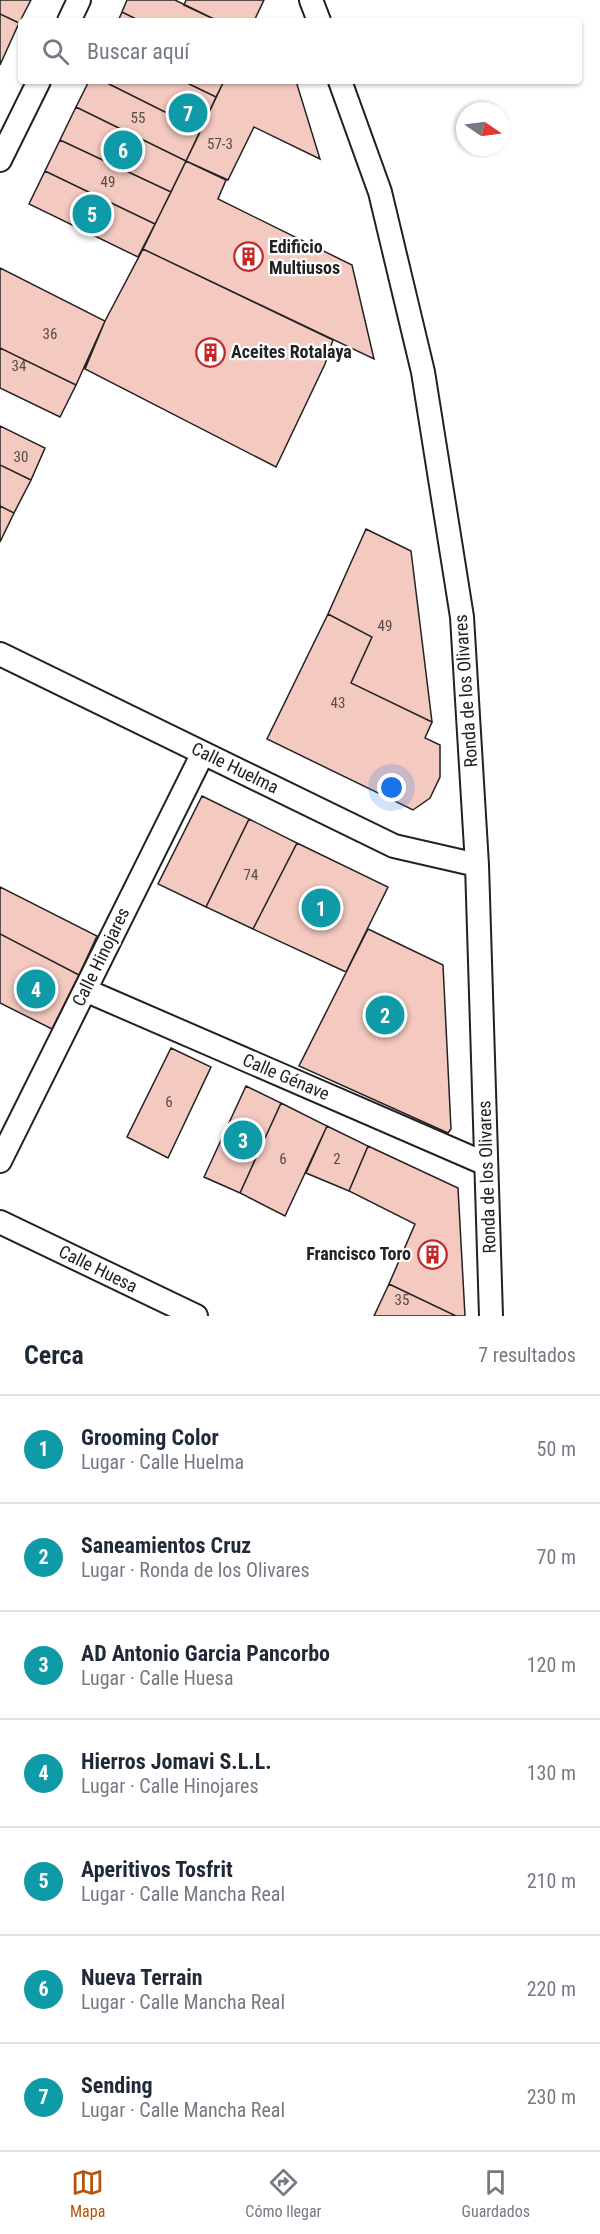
<!DOCTYPE html>
<html lang="es">
<meta charset="utf-8">
<style>
body{margin:0;font-family:"Roboto Condensed",sans-serif;background:#f2f2f3;color:#1f2937}
.compass{position:absolute;left:456px;top:102px;width:54px;height:54px;border-radius:50%;background:#fff;box-shadow:0 2px 4px #0004;rotate:103deg}
.you{position:absolute;left:392px;top:788px;width:21px;height:21px;margin:-15px;border:4px solid #fff;border-radius:50%;background:#1a73e8;box-shadow:0 0 0 9px #1a73e833}
.badge{display:grid;place-items:center;width:39px;height:39px;border-radius:50%;background:#b45309;color:#fff;font-size:20px;font-weight:700}
.pin{position:absolute;translate:-50% -50%;border:3px solid #fff;box-shadow:0 2px 6px #0006}
.list{margin:0;padding:0;list-style:none}
h2{display:flex;justify-content:space-between;align-items:center;height:78px;margin:0;padding:0 24px;font-size:26px}
h2 small{font-size:20px;font-weight:400;color:#747a83}
.list li{display:grid;grid-template-columns:39px 1fr auto;gap:18px;align-items:center;box-sizing:border-box;height:108px;padding:0 24px;border-top:2px solid #e0e1e3}
.list b{display:block;font-size:22px;white-space:nowrap}
.list p{margin:0;font-size:20px;white-space:nowrap;color:#747a83}
.list em{font-size:20px;font-style:normal;color:#747a83}
.icon{flex:none;width:33px;height:33px;fill:none;stroke:currentColor;stroke-width:2;stroke-linecap:round;stroke-linejoin:round}
.map{position:relative;flex:none;width:600px;height:1316px;overflow:hidden}
.search{position:absolute;background:#fff;box-shadow:0 2px 4px #0004;left:18px;right:18px;top:18px;height:66px;display:flex;align-items:center;gap:15px;box-sizing:border-box;padding:0 21px;border-radius:6px;color:#747a83;font-size:22px}
.sheet{height:834px;background:#fff}
nav{display:flex;justify-content:space-around;align-items:center;box-sizing:border-box;height:84px;border-top:2px solid #e0e1e3;background:#fff;font-size:16px;color:#747a83}
nav a{display:grid;justify-items:center;gap:3px}
nav .on{color:#b45309}
.map>svg:first-child{display:block}
.building{fill:#f3c9c0;stroke:#222;stroke-width:1.5}
.lines{fill:none;stroke-linecap:round;stroke-linejoin:round}
.minor-casing{stroke:#222;stroke-width:26}
.minor{stroke:#fff;stroke-width:22}
.labels{text-anchor:middle;stroke-width:4.5;stroke-linejoin:round;paint-order:stroke}
.number-label{font-size:15px;fill:#564c4a}
.poi-label{font-size:18px;font-weight:bold;fill:#222;stroke:#fff;text-anchor:start}
.street-label{font-size:18px;fill:#222;stroke:#fff}
</style>
<div class="map">
<svg width="600" height="1316" viewBox="0 0 600 1316">
<rect width="100%" height="100%" fill="#fff"/>
<path class="building" d="M0,0H31L19,23L0,14Z
M127,0H175L218,21H140L122,12Z
M186,0H264L254,21H218L184,5Z
M122,12L140,21H118Z
M0,14L19,23L0,65Z
M89,81H103L201,130L186,161L76,107Z
M103,81H183L216,97L201,130Z
M183,81H224L216,97Z
M224,81H296L320,159L254,127L228,180L186,161Z
M76,107L186,161L171,192L60,140Z
M60,140L171,192L155,224L45,171Z
M186,161L226,180L218,199L352,265L374,359L143,249Z
M45,171L155,224L138,257L29,204Z
M143,249L333,340L325,364L276,467L85,369L105,321Z
M0,268L105,321L76,385L0,348Z
M0,348L76,385L60,417L0,388Z
M0,426L45,448L31,480L0,465Z
M0,465L31,480L14,513L0,506Z
M0,506L14,513L0,542Z
M366,529L411,551L432,722L351,683L372,637L328,614Z
M328,614L372,637L351,683L432,722L425,738L440,745V777L430,798L413,810L267,739Z
M202,796L249,819L206,907L158,884Z
M249,819L297,843L253,929L206,907Z
M297,843L388,887L346,972L253,929Z
M0,887L97,936L79,975L0,934Z
M368,929L443,965L451,1129L448,1133L299,1066Z
M0,934L79,975L52,1029L0,1003Z
M171,1048L211,1067L168,1158L127,1137Z
M246,1086L281,1103L240,1193L204,1177Z
M281,1103L327,1126L285,1216L240,1193Z
M327,1126L368,1146L349,1191L306,1173Z
M368,1146L458,1188L465,1316H456L389,1284L415,1224L349,1191Z
M389,1284L456,1316H374Z"/>
<g class="lines">
<defs>
<path id="minor" d="M311,0L319,21
M69,21L79,0
M340,81L380,192L423,372L462,617L477,865L491,1316
M0,160L39,81
M0,654L394,846L477,865
M85,990L486,1164
M0,1161L203,753
M0,1222L196,1316"/>
</defs>
<use href="#minor" class="minor-casing"/>
<use href="#minor" class="minor"/>
</g>
<defs>
<symbol id="building-ring" viewBox="-11 -11 22 22"><circle r="9.5" fill="#fff" stroke="#c62828" stroke-width="1.5"/><path d="M-4-6H4V6H1V3H-1V6H-4ZM-2.5-4.3h1.7v1.8h-1.7ZM.8-4.3h1.7v1.8H.8ZM-2.5-1h1.7V.8h-1.7ZM.8-1h1.7V.8H.8Z" fill="#c62828"/></symbol>
</defs>
<g fill-rule="evenodd">
<use href="#building-ring" x="232" y="240" width="33" height="33"/>
<use href="#building-ring" x="194" y="336" width="33" height="33"/>
<use href="#building-ring" x="416" y="1238" width="33" height="33"/>
</g>
<g class="labels">
<g class="number-label">
<text x="138" y="123">55</text>
<text x="220" y="149">57-3</text>
<text x="108" y="187">49</text>
<text x="50" y="339">36</text>
<text x="19" y="371">34</text>
<text x="21" y="462">30</text>
<text x="385" y="631">49</text>
<text x="338" y="708">43</text>
<text x="251" y="880">74</text>
<text x="169" y="1107">6</text>
<text x="283" y="1164">6</text>
<text x="337" y="1164">2</text>
<text x="402" y="1305">35</text>
</g>
<g class="poi-label">
<text x="269" y="253">Edificio<tspan x="269" dy="21">Multiusos</tspan></text>
<text x="231" y="358">Aceites Rotalaya</text>
<text x="411" y="1260" text-anchor="end">Francisco Toro</text>
</g>
<g class="street-label">
<text transform="translate(466 691) rotate(-94)" y="6">Ronda de los Olivares</text>
<text transform="translate(235 768) rotate(26)" y="6">Calle Huelma</text>
<text transform="translate(101 957) rotate(-64)" y="6">Calle Hinojares</text>
<text transform="translate(286 1077) rotate(23)" y="6">Calle Génave</text>
<text transform="translate(487 1177) rotate(-92)" y="6">Ronda de los Olivares</text>
<text transform="translate(98 1269) rotate(26)" y="6">Calle Huesa</text>
</g>
</g>
</svg>
<svg class="compass" viewBox="-18 -18 36 36"><path d="M0-13l5 13h-10z" fill="#e53935"/><path d="M0 13l5-13h-10z" fill="#747a83"/></svg>
<div class="you"></div>
<div class="pin badge" style="left:321px;top:908px;background:#0f9aa8">1</div>
<div class="pin badge" style="left:385px;top:1015px;background:#0f9aa8">2</div>
<div class="pin badge" style="left:243px;top:1140px;background:#0f9aa8">3</div>
<div class="pin badge" style="left:36px;top:989px;background:#0f9aa8">4</div>
<div class="pin badge" style="left:92px;top:214px;background:#0f9aa8">5</div>
<div class="pin badge" style="left:123px;top:150px;background:#0f9aa8">6</div>
<div class="pin badge" style="left:188px;top:113px;background:#0f9aa8">7</div>
<div class="search"><svg class="icon" aria-label="search" viewBox="0 0 24 24"><circle cx="10" cy="10" r="6"/><path d="M15 15l6 6"/></svg>Buscar aquí</div>
</div>
<section class="sheet">
<h2>Cerca<small>7 resultados</small></h2>
<ul class="list">
<li><span class="badge" style="background:#0f9aa8">1</span><div><b>Grooming Color</b><p>Lugar · Calle Huelma</p></div><em>50 m</em></li>
<li><span class="badge" style="background:#0f9aa8">2</span><div><b>Saneamientos Cruz</b><p>Lugar · Ronda de los Olivares</p></div><em>70 m</em></li>
<li><span class="badge" style="background:#0f9aa8">3</span><div><b>AD Antonio Garcia Pancorbo</b><p>Lugar · Calle Huesa</p></div><em>120 m</em></li>
<li><span class="badge" style="background:#0f9aa8">4</span><div><b>Hierros Jomavi S.L.L.</b><p>Lugar · Calle Hinojares</p></div><em>130 m</em></li>
<li><span class="badge" style="background:#0f9aa8">5</span><div><b>Aperitivos Tosfrit</b><p>Lugar · Calle Mancha Real</p></div><em>210 m</em></li>
<li><span class="badge" style="background:#0f9aa8">6</span><div><b>Nueva Terrain</b><p>Lugar · Calle Mancha Real</p></div><em>220 m</em></li>
<li><span class="badge" style="background:#0f9aa8">7</span><div><b>Sending</b><p>Lugar · Calle Mancha Real</p></div><em>230 m</em></li>
</ul>
</section>
<nav>
<a class="on"><svg class="icon" aria-label="map" viewBox="0 0 24 24"><path d="M3 6l6-2 6 2 6-2v14l-6 2-6-2-6 2zM9 4v14M15 6v14"/></svg>Mapa</a>
<a><svg class="icon" aria-label="directions" viewBox="0 0 24 24"><path d="M12 3l9 9-9 9-9-9zM9 14v-3h6M13 9l2 2-2 2"/></svg>Cómo llegar</a>
<a><svg class="icon" aria-label="saved" viewBox="0 0 24 24"><path d="M7 4h10v16l-5-4-5 4z"/></svg>Guardados</a>
</nav>
